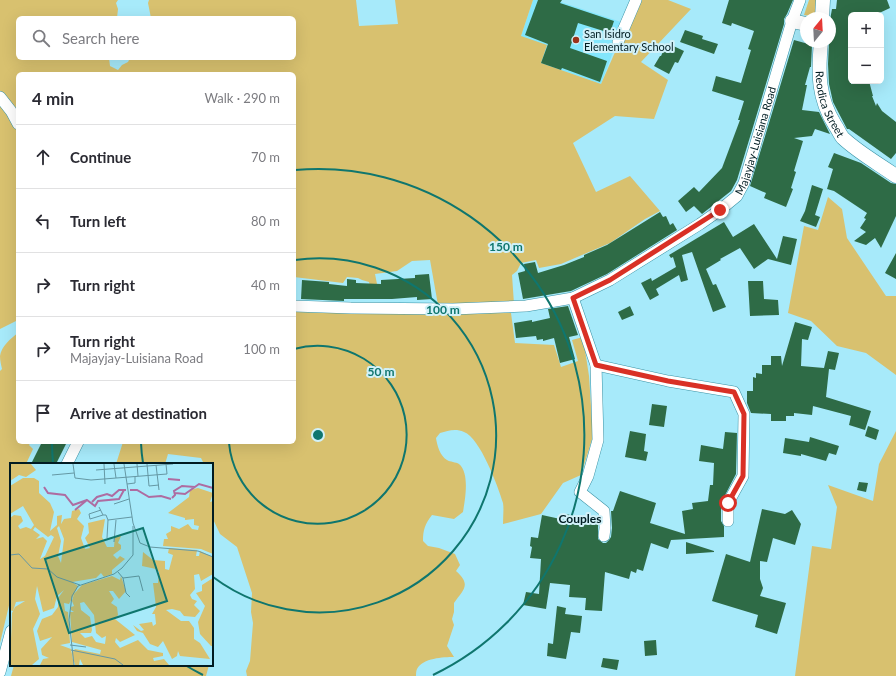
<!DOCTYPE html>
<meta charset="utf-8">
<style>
body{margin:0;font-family:Lato,sans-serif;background:#f2f2f3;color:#2b2b33}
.controls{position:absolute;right:12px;top:12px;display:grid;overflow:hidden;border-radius:6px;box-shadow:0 4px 16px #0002}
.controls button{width:36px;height:36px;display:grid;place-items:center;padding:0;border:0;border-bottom:1px solid #e1e1e2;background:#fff;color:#2b2b33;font:20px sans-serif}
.compass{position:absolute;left:800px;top:12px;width:36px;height:36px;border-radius:50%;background:#fff;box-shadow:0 4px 16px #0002;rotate:18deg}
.stop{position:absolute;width:12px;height:12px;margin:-9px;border:3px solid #d93025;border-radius:50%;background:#fff}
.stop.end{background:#d93025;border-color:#fff;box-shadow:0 1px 4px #0008}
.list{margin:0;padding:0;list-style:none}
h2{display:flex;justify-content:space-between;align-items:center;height:52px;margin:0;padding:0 16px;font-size:17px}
h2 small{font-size:13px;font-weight:400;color:#7c7c81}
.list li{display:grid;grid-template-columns:26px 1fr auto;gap:12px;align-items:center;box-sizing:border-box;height:64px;padding:0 16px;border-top:1px solid #e1e1e2}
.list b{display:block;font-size:15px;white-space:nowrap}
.list p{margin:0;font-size:13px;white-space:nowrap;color:#7c7c81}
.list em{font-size:13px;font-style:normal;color:#7c7c81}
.icon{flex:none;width:22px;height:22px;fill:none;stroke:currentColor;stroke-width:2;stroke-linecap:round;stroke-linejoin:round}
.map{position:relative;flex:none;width:896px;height:676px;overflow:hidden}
.search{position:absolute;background:#fff;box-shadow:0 4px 16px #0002;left:16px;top:16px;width:280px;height:44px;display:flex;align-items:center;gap:10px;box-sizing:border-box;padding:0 14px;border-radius:6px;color:#7c7c81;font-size:15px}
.panel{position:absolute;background:#fff;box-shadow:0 4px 16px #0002;left:16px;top:72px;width:280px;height:372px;border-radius:6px}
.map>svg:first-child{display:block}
.built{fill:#83e6fc}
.green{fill:#d8c16f}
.building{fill:#2e6b46}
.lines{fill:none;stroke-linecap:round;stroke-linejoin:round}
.minor-casing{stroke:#3992a5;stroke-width:12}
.major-casing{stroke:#3992a5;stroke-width:15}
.minor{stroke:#fff;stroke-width:11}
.major{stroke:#fff;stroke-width:14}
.route{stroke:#d93025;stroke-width:5}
.ring{fill:none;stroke:#0f766e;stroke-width:2}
.poi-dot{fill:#9b321a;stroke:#d1f1f9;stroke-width:1.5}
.labels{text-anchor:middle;stroke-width:4;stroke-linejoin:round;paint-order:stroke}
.poi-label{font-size:11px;fill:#011c22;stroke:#d1f1f9;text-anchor:start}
.street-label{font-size:11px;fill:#011c22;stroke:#d1f1f9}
.neighbourhood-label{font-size:12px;font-weight:bold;fill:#011c22;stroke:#d1f1f9}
.inset-river{fill:none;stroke:#ae6ca1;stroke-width:2}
.inset-road{fill:none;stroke:#6598a4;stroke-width:1}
.view{fill:#0f766e;fill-opacity:0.15;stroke:#0f766e;stroke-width:2}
.inset-edge{fill:none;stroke:#011c22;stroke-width:2}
.centre{fill:#0f766e;stroke:#d1f1f9;stroke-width:2}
.ring-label{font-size:12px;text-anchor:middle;font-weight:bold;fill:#0f766e;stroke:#d1f1f9;stroke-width:4;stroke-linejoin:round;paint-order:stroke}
</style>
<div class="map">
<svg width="896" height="676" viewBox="0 0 896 676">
<rect width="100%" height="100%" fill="#a7eafa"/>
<path class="built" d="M533,0H555L624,23L601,84L541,63L521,36Z"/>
<path class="green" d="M0,0H118L116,3L118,9L117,18H18V58H109L110,66L118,70L122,65L128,62L130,58H294V18H151L148,3L149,0H356L359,26L398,24L395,0H533L521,36L547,45L541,63L601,84L638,0H668L691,9L641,62L668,80L654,119L615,116L573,143L596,192L630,176L660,211L645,219L610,243L561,264L539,268L536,260L521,263L517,271L512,275L514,304L438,305L430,260L412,261L397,271L375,274L377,284L370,286L369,282L362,280L358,278L347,277L343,283L294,277V74H18V320L0,329Z
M809,0H820L818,17L804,15Z
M828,197L842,209L847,238L886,296H896V375L866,353L837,346L811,321L788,313L804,226L818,230Z
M294,312L401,314L511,313L515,343L554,345L561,367L578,361L572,340L583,337L589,376L593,436L581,475L563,483L541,514L503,524C503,517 504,509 503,503C498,486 480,438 464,432C455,428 448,431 440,433L436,438C437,445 440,456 447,460C450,462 456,462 459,464C470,473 465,500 463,512L454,519L432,515C425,524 423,530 423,541L428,546L439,548L455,554L460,565L456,571C472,585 463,590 454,603V612L452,619L454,625L447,646L454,657C443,657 423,658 417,669C416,671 416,674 416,676H247L246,671L250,661L253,623L251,612L252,593L237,547L220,534L212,517V464H204L201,458L168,454L165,464H116L123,442H294Z
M18,333V442H31L29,445L33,449L26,464H11V597L0,643V371L2,369C1,365 0,360 0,356C1,347 11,338 18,333Z
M896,431V676H795L812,546L831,549L837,507L828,485L873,501L879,464Z
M14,665H209L206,676H11Z"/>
<path class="building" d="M538,0H562L560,3L614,21L610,33L578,23L570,48L607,61L600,82L562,68L561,70L541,63L548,44L525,35Z
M729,0H793L787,14L784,19V24L737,180L731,191L702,214L694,206L686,212L678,201L694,187L699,192L722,168L740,120H738L744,101L712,91L716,76L741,83L751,50L748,49L754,31L732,23L731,26L722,23Z
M837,0H887L890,8L875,15H851V84L857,83V84L869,81L873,96H872L876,106L877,103L882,111L896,122V153L891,159L849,129H847L833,102L829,84L828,64L830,20L832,9H836Z
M685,30L703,36L702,39L718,44L714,54L680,42Z
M794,40L812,45L811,67H810L805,85H807L802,110L819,112L830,134L815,129L812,136L794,138L803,141L794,171L796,172L791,188L793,189L786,207L764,198L766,193L750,186Z
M667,43L684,51L678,63L675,62L669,74L654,66L660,56H661Z
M834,153L861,163L891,183L896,184V216L881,248L875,238L866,245L854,241L866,232L860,228L866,219L864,218L867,213L834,191L827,189L833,169L828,167Z
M812,185L823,189L815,215L820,217L816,227L800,221L805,211Z
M660,212L663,217L666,216L670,225L673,223L677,230L607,274L571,291L523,299L518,273L525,271L524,264L535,262L538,273L564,265L584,257V255L607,245Z
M724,222L733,237L754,224L777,259L783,236L797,239L791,265L768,259L754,269L740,248L720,259L721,260L706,269L713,285L716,284L726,307L713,312L692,252L682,255L688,280L681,282L679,275L656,289L659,295L650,300L641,283L651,278L652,281L676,267L673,257L671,258L669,255Z
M896,253V279L885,273Z
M429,274L432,299L417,300V297L392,299H344V301L301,299L302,280L329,282V284L347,286V279L356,280V283L381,284V280L415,278V275Z
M748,281H763L764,299L778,300L779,315L750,316Z
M568,306L578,335L569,337L575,359L560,363L554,338L543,341V339L537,340L536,336L516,338L514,323L532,320V322L550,318L548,309Z
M630,306L634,315L622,320L618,312Z
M795,322L812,327L808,340L802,339L801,366L824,368L828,351L839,353L835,370L829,369L826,397L871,411L865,430L849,425L851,416L813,406L812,415L794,413V416H786V421H771V414L751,413L747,403V391H753V377L756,378V373L762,374V365H771V356H781L782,366Z
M652,404L667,406L664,427L649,425Z
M868,426L879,430L876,440L865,436Z
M630,431L646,434L644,451L648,452L646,461L625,457Z
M725,432L737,433L736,474L721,503V521L724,526V537L671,540L668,549L651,543L643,571L637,569L636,573L631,571L629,579L605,572L602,611L585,610L586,598L569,597L570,585L550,583L546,609L523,605L526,592L539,594L541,559L530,558L532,547L530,546L531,537L538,538L542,515L565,520L566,514L598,522V539L603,543H606L609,540L611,537L612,528L611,511H613L620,491L656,503L650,523L685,534L682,511L693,509L692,503L708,501L710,485H713L714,463L699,461L701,445L723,449Z
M810,437L839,446L836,455L829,453L826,461L801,454V456L783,453L785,438L809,442Z
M42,442H67L56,464H31Z
M859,482L868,483L866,492L857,490Z
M762,509L785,514L792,510L801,524L795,545L773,538L767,562L760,561V579L763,588L760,596L786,603L777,634L755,627L758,615L712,601L726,554L750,562Z
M686,542L714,551V552L686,554Z
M557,606L566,608L565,614L582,616L580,633L571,632L566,659L547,656L548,643L553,644Z
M656,640L657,655L645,656L644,641Z
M603,658L619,660L617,670L601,667Z"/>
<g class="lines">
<defs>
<g id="minor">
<path d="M618,42L636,0"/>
<path d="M0,97L11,111L18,124"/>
<path d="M573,298L596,365L598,440L588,476L580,492L604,511L605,528L604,536"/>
<path id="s1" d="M294,306L351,308L453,309L526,306L573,298L610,280L700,224L720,210L737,196L744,183L792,21L800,0"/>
<path d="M596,365L668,381L734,392L744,414L743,476L728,503V521"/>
<path d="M67,464L78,442"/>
<path d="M0,672L11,631"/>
</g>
<g id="major">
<path d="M822,18L823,0"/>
<path d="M792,21L806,24"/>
<path id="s2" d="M821,42C818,73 818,98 835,125C838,129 840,135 843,138C859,153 879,164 896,176"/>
</g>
</defs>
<use href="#minor" class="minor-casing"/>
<use href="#major" class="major-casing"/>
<use href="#minor" class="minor"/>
<use href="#major" class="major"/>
</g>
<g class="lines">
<path class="route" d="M720,210L610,280L573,298L596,365L668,381L734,392L744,414L743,476L728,503"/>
</g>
<g class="ring">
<path d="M294 349A89 89 0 1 1 229 443"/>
<path d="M143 463A177 177 0 0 1 141 443M295 260A177 177 0 1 1 213 577"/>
<path d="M203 675A266 266 0 0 1 185 665M53 463A266 266 0 0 1 52 444M295 170A266 266 0 0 1 433 675"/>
</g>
<circle class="poi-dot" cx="576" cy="40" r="4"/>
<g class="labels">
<g class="poi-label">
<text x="584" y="38">San Isidro<tspan x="584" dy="13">Elementary School</tspan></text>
</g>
<g class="street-label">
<text dy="4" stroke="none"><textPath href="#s2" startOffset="64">Reodica Street</textPath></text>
<text dy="4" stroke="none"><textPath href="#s1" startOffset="532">Majayjay-Luisiana Road</textPath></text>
</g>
<g class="neighbourhood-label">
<text x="580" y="523">Couples</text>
</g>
</g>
<g transform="translate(10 463)">
<rect width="203" height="203" fill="#a7eafa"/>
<path d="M0,1H21L26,7L16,14L9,12L0,18ZM13,15H24L29,18V30L40,40L44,49L40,68L47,62V53L52,52L51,61L54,56L61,55L62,48L69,46L71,50L67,56L74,63L71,75L75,86L80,85L75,75L79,70L78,60L95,56L92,74L97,84H104L105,73H111L108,80L111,82V86L103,92L107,96L110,93L115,96L102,107V111L94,114L91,110L86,115L62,119L68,123L59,141L54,140L55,148L58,149L60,180L50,182L61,186L64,202H30L33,196L39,195L32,192L31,186L42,174L30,178L27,168L32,156L42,152L48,144V135L54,127L47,133L44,145L33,149L27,123L25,136L30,151L23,166L29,196L22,202H0L2,150L5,144L15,138L6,139L3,148L0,147V55L4,52L11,53L13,58L8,63L10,66L16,64L21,66L24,62L13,43L0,51V23ZM49,63L54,76L51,100L48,93L51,78L47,65ZM25,64L38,74L41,72L44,74L35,93L30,96L37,78L33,74L26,76L30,72L23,67ZM188,25L203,30L200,39L203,38V91L191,86L153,83L154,76H158L156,71L161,68V63L169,66L178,61L182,66L188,67L189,63L184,62V56L175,57V55L158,50L179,34L180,27ZM159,85L187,87L186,93H189L190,88L203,94V111L191,118L189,111L184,112L185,126L180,132L182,136L187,138L184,142L190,148L185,154L174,153L170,148L162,146L156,147L171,158H179L184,165V176L190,180L200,196L170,193L168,188L167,193L162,196L153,178L148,184L140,181L133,170L127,168L123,162L131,168L134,167L129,161L142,159L143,163L146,161L145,151H142L146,144L143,120H148L149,109L146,106L132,103L133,89L143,97L155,98V106L159,107L163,92L158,90ZM102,113L110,117L111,113L116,128L109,136L103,128H99L104,136L101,140L107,144L108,152L105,156L125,172L110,179L106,175L105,179L110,185L128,177L138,187L153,190V193L143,195L144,198L154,196L159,202H73L70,196L69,202H65L62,190L65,186L90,191L91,187L62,179L60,149H64L61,147V144L64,143L62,138L64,131L72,122ZM74,139L84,152L86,170L92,175L96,173L95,181L86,179L82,173L75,175L70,170H81L82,167L80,154L71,147L70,140ZM203,115V183H201L190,171L188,159L195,143L186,130L192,128V122Z" fill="#d8c16f" fill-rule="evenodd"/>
<path class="inset-river" d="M158,16L170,17M34,24L38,30L55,32L63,42L77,37M120,27H127L139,34L151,33L161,36M165,30L175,31L189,21L203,25M162,35L165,32L164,28L172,23L185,24M82,39L87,34L97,31L102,33L109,27H116M65,47L77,37L85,43L88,38L109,36L114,27"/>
<path class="inset-road" d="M63,1L65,15L81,17L157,11L156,1M94,1L95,21M104,1L106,15M114,1L123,60L130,80L140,84L188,88L203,94M127,1L128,13M137,1L139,23L149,22M146,2L149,27M86,7L163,1M42,12L64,10M117,21L125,20V14M104,41L119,36M89,44L93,52L80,56L79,51L91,47M93,52H96L98,57L97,75M98,57L122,54M104,79L106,57M0,92L9,91L22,105L38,106L47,114L70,122M108,109L113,115L116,130L120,134M113,115L129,113L133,128M60,182L76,184M61,187L105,196L113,202M64,202L59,157L62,133L68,123L104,111L112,105L123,92V63"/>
<path class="view" d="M133,65L157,138L59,170L35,96Z"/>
<rect width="203" height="203" class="inset-edge"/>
</g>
<circle cx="318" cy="435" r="6" class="centre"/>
<g class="ring-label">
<text x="506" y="251">150 m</text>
<text x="443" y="314">100 m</text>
<text x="381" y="376">50 m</text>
</g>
</svg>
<div class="controls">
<button>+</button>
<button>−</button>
</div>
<svg class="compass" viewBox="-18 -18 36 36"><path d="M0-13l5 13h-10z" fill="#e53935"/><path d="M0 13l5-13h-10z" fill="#7c7c81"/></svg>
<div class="stop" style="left:728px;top:503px"></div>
<div class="stop end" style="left:720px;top:210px"></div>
<div class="search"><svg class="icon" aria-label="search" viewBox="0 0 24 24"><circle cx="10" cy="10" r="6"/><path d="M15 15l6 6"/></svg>Search here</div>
<section class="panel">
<h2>4 min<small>Walk · 290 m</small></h2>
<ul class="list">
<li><svg class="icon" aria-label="ahead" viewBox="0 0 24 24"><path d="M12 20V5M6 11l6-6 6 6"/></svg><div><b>Continue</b></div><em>70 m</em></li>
<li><svg class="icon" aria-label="left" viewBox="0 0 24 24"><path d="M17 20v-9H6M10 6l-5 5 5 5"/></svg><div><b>Turn left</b></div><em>80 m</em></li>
<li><svg class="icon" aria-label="right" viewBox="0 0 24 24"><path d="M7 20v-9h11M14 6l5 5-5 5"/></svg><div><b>Turn right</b></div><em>40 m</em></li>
<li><svg class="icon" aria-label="right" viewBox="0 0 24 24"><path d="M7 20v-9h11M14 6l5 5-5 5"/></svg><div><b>Turn right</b><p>Majayjay-Luisiana Road</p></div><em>100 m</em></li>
<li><svg class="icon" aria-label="arrive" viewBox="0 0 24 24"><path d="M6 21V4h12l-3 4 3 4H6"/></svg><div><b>Arrive at destination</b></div></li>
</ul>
</section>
</div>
